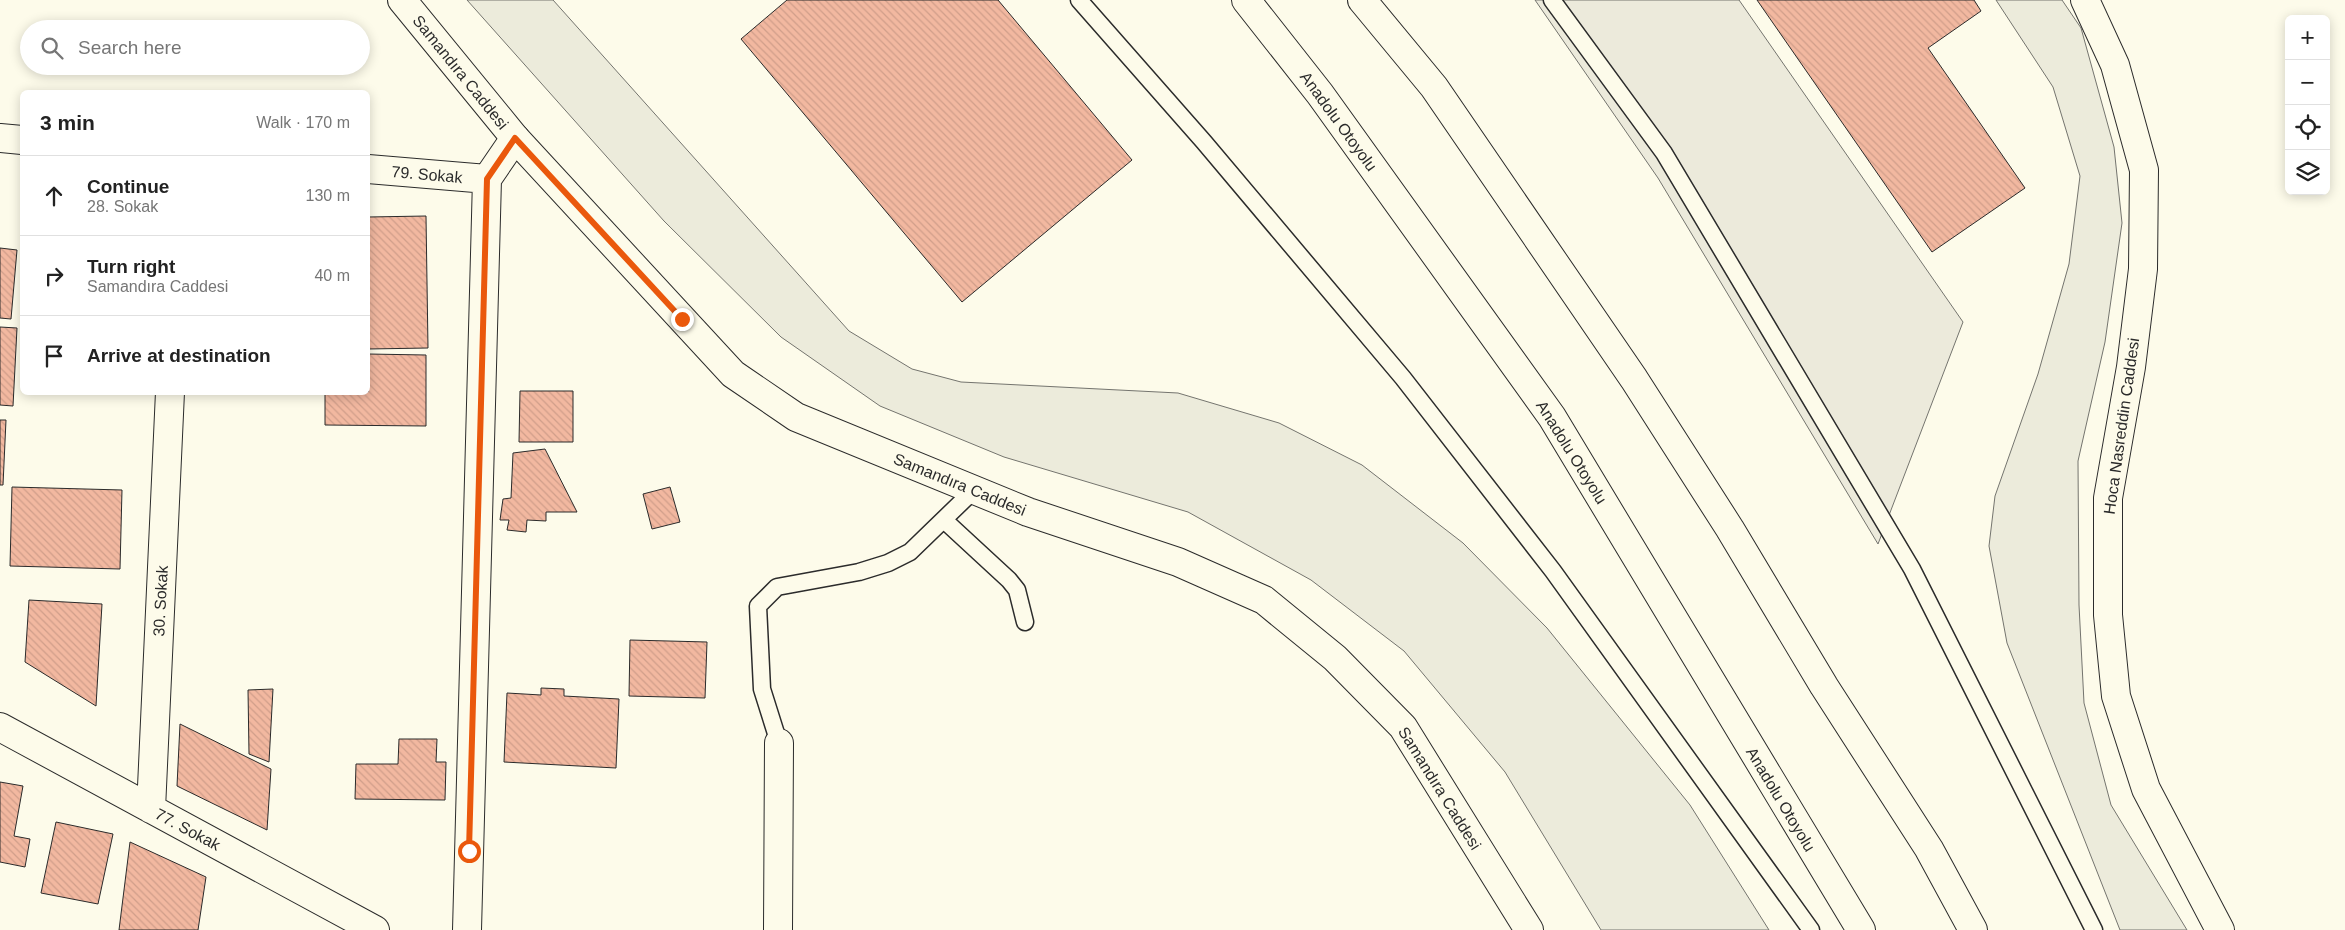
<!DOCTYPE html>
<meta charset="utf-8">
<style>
body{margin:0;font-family:Arial,sans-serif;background:#f6f6f6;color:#222}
.controls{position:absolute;right:15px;top:15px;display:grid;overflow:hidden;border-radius:8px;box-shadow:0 2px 12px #0003}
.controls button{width:45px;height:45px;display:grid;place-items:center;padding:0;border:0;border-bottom:1px solid #e0e0e0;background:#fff;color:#222;font:25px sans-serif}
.stop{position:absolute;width:15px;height:15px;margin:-11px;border:4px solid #ea580c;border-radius:50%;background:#fff}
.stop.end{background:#ea580c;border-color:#fff;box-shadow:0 1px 5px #0008}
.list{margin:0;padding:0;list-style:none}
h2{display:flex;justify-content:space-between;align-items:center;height:65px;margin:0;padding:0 20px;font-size:21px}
h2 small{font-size:16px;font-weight:400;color:#767676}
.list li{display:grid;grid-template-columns:32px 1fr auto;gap:15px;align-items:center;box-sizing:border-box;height:80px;padding:0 20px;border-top:1px solid #e0e0e0}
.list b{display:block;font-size:19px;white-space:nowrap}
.list p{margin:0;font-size:16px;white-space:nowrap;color:#767676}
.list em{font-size:16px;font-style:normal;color:#767676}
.icon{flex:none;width:28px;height:28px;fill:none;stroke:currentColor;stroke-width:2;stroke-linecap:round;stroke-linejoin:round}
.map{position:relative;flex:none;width:2345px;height:930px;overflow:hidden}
.search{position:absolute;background:#fff;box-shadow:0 2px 12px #0003;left:20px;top:20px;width:350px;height:55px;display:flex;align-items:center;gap:12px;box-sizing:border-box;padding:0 18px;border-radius:28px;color:#767676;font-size:19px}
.panel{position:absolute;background:#fff;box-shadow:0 2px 12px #0003;left:20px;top:90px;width:350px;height:305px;border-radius:8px}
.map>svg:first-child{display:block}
.green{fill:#ecebdb;stroke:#74746e}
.parking{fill:#eceadb;stroke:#74746e}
.building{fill:url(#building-back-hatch);stroke:#2b2b2b}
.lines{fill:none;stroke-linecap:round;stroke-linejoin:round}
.service-casing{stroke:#2b2b2b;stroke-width:19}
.minor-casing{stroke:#2b2b2b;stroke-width:30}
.secondary-casing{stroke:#2b2b2b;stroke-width:30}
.motorway-casing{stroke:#2b2b2b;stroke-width:30}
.service{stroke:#fdfbea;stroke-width:16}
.minor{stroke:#fdfbea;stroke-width:28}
.secondary{stroke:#fdfbea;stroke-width:28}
.motorway{stroke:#fdfbea;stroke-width:28}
.route{stroke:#ea580c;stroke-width:6}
.labels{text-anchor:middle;stroke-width:4;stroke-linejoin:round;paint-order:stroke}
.street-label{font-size:16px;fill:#2b2b2b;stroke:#fdfbea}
</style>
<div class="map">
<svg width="2345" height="930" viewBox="0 0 2345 930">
<defs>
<pattern id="building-back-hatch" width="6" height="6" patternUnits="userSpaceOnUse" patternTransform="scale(1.25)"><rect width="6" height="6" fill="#f2b8a0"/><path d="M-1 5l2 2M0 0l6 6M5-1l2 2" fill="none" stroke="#d09e8a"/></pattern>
</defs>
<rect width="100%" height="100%" fill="#fdfbea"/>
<path class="green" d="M467,0H553L849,331L912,369L961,382L1178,393L1279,423L1362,465L1463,543L1547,628L1690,805L1769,930H1601L1505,772L1404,651L1311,580L1188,512L1004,457L880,406L781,337L664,221Z
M1996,0H2062L2081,28L2114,147L2122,223L2105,342L2078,461L2079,605L2084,703L2111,805L2187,930H2120L2007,643L1989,546L1995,496L2038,374L2069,264L2080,176L2053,87Z"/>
<path class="parking" d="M1535,0H1739L1963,322L1878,544L1658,178Z"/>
<path class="building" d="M787,0H998L1132,160L962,302L741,39Z
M1757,0H1974L1981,11L1928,48L2025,188L1932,252Z
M426,216L428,348L368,349V217Z
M0,248L17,250L11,319L0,318Z
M0,327L17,328L13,406L0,405Z
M368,354L426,355V426L325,425V392H368Z
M520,391H573V442H519Z
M0,420H6L3,485H0Z
M545,449L577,512H546V521L527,520L526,532L507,530L509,520H500L503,499L511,498L513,453Z
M12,487L122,490L120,569L10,566Z
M670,487L680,522L652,529L643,494Z
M29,600L102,604L96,706L25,662Z
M630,640L707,642L705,698L629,696Z
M541,688L564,689V696L619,699L616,768L504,762L507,693L541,695Z
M273,689L269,762L249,754L248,690Z
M180,724L271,769L267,830L177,786Z
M399,739H437L436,762H446L445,800L355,799L356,764H398Z
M0,782L23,786L14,836L30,839L25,867L0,862Z
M56,822L113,834L98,904L41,893Z
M130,842L206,877L198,930H119Z"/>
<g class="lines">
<defs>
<path id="service" d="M1079,0L1204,142L1403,378L1553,571L1811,930
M1552,0L1664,153L1912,569L2094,930
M944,520L1009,580L1017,590L1025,622
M779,743L762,689L758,606L777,587L859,572L888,563L910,552L974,490"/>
<path id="minor" d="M0,138L22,140
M368,169L487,179
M0,727L375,930
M151,809L170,392
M467,930L487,179L515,138
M778,930L779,743"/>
<path id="secondary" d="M402,0L515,138L733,374L796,417L1028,512L1178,562L1264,600L1335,658L1403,727L1529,930
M2085,0L2115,65L2144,170L2143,269L2131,367L2108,498V615L2116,696L2146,789L2220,930"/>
<path id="motorway" d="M1246,0L1320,94L1552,417L1861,930
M1362,0L1434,87L1634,379L1730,529L1824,686L1929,849L1973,930"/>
</defs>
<use href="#service" class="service-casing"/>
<use href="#minor" class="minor-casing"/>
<use href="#secondary" class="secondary-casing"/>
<use href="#motorway" class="motorway-casing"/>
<use href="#service" class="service"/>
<use href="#minor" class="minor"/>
<use href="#secondary" class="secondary"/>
<use href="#motorway" class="motorway"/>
</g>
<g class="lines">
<path class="route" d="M469,851L487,179L515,138L682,319"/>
</g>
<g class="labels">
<g class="street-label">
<text transform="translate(461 72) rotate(51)" y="6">Samandıra Caddesi</text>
<text transform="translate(1339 121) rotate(54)" y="6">Anadolu Otoyolu</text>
<text transform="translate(427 174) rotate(5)" y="6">79. Sokak</text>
<text transform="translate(2121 426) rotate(-82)" y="6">Hoca Nasreddin Caddesi</text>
<text transform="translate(1572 452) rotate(58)" y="6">Anadolu Otoyolu</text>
<text transform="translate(960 484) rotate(22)" y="6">Samandıra Caddesi</text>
<text transform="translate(160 601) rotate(-87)" y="6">30. Sokak</text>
<text transform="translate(1440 788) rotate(58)" y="6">Samandıra Caddesi</text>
<text transform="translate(1781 799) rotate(59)" y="6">Anadolu Otoyolu</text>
<text transform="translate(188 829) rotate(28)" y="6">77. Sokak</text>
</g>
</g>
</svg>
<div class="controls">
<button>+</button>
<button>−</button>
<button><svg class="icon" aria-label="locate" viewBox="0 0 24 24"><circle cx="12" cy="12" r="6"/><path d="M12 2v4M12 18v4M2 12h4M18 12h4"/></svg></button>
<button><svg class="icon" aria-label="layers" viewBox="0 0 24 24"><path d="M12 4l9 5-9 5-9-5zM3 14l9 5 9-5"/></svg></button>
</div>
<div class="stop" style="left:469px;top:851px"></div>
<div class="stop end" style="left:682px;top:319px"></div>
<div class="search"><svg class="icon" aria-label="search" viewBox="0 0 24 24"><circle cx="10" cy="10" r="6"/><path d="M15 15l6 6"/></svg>Search here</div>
<section class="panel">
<h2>3 min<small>Walk · 170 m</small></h2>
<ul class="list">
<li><svg class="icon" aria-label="ahead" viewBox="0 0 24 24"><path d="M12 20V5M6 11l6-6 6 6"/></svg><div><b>Continue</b><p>28. Sokak</p></div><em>130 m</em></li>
<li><svg class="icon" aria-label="right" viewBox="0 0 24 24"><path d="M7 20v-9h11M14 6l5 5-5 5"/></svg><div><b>Turn right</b><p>Samandıra Caddesi</p></div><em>40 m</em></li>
<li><svg class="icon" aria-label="arrive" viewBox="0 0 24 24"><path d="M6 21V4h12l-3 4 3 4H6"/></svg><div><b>Arrive at destination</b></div></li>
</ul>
</section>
</div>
